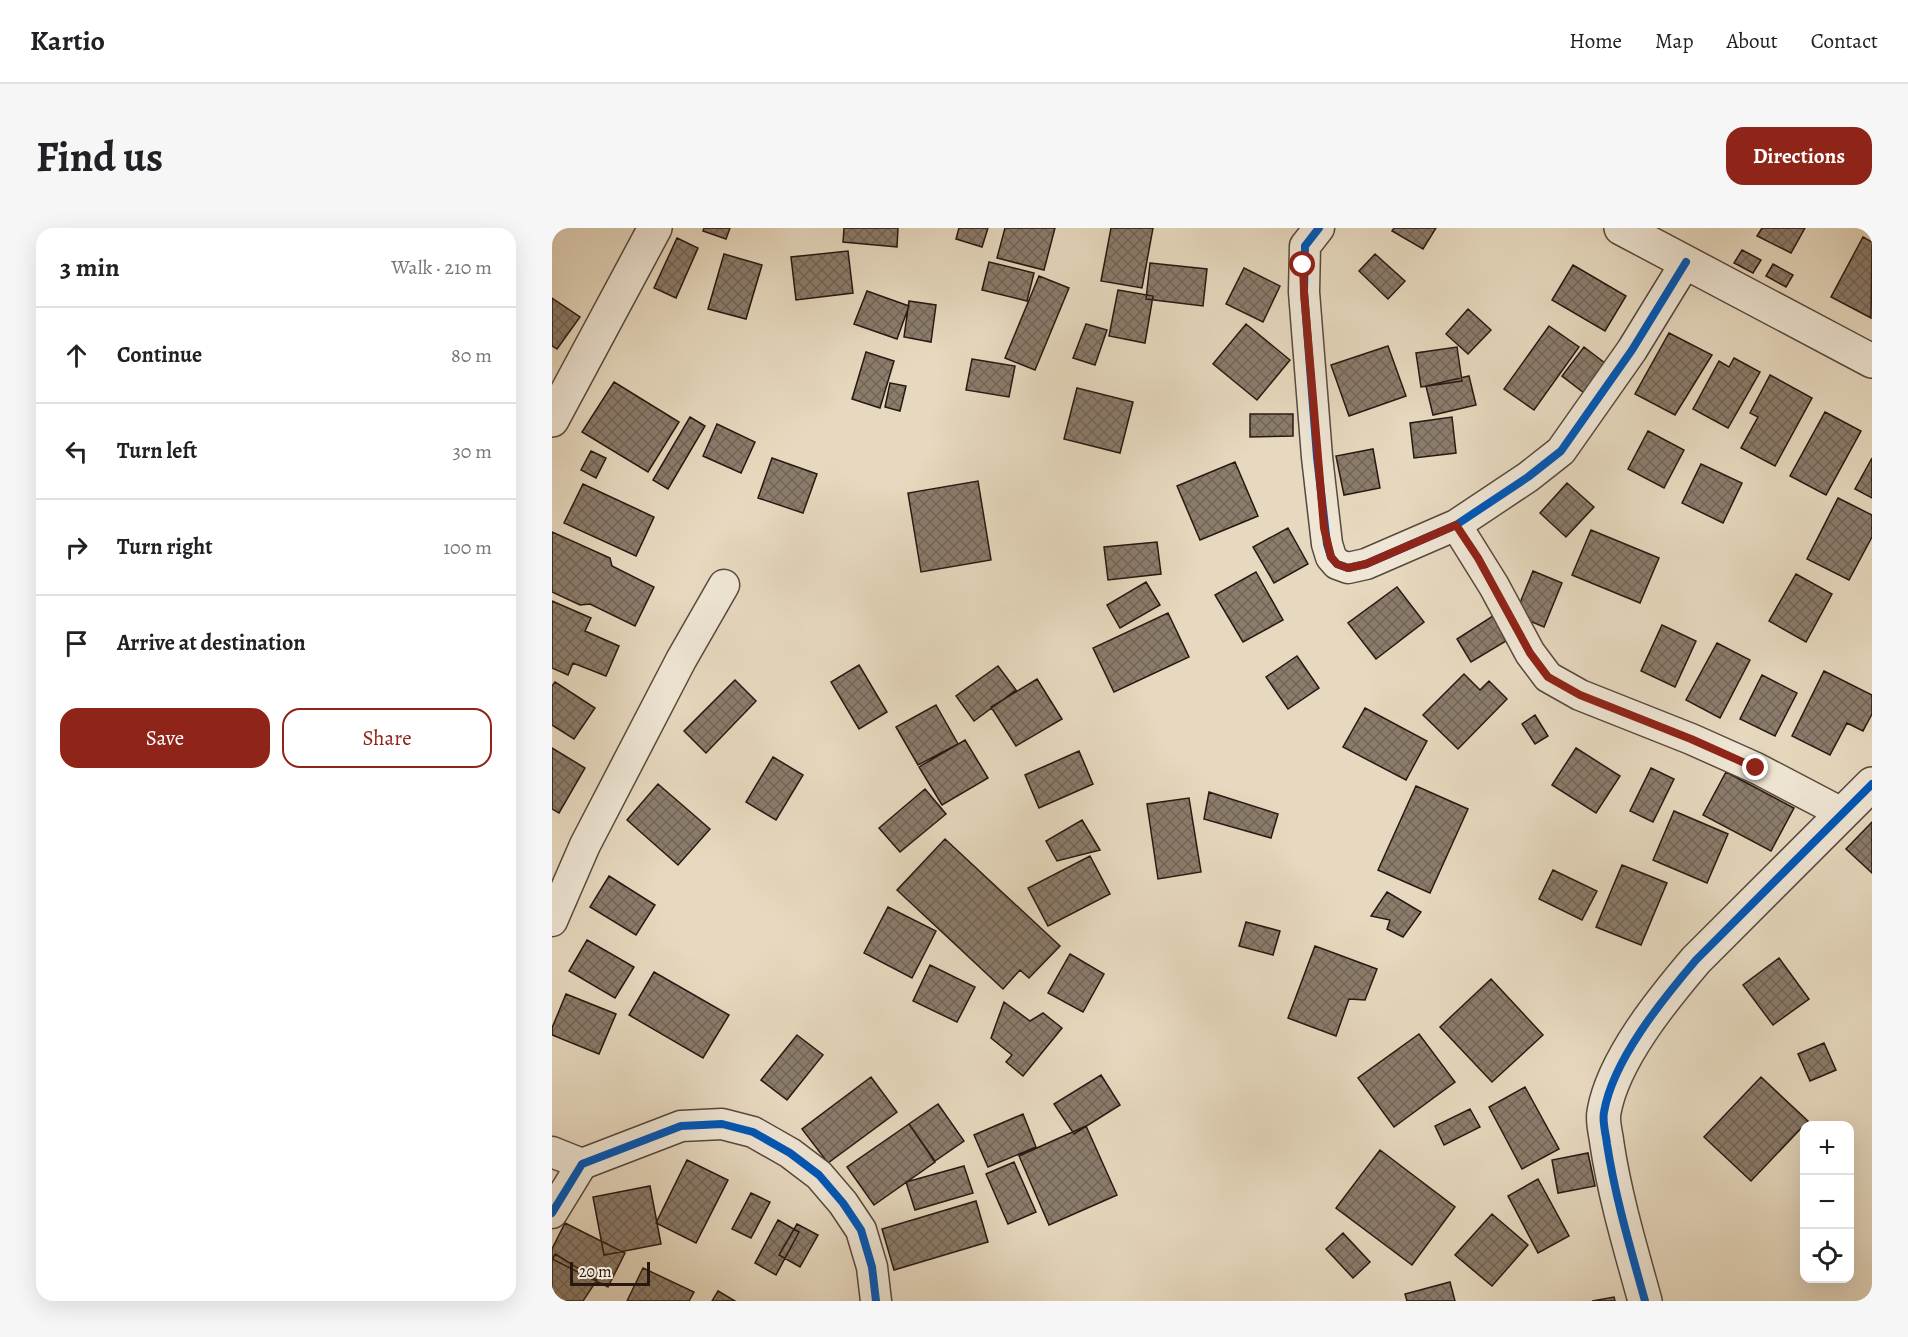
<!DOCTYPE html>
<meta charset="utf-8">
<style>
body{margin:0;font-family:Alegreya,serif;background:#f6f6f6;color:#202124}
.controls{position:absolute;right:18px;bottom:18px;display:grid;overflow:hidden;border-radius:12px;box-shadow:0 6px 24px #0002}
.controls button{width:54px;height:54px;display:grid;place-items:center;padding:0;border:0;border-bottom:2px solid #e0e0e0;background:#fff;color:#202124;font:30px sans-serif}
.scale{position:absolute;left:18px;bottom:15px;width:80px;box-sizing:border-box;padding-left:6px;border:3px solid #281812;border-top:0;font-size:16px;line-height:21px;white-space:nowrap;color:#281812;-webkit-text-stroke:4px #efe6d5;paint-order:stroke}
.stop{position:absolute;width:18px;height:18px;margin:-14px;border:4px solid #8f2418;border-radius:50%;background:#fff}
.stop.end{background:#8f2418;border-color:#fff;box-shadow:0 2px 6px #0008}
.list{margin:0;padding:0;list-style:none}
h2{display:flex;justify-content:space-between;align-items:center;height:78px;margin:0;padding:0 24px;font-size:26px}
h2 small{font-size:20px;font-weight:400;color:#757577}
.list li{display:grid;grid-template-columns:39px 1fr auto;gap:18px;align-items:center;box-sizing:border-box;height:96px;padding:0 24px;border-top:2px solid #e0e0e0}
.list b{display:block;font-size:22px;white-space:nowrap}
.list em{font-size:20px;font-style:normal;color:#757577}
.actions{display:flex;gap:12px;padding:18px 24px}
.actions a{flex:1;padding:14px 0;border:2px solid #8f2418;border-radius:18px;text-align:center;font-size:21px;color:#8f2418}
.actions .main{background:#8f2418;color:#fff}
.icon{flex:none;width:33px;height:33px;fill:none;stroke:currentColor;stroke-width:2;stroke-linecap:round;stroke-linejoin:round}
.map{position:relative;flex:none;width:1320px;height:1073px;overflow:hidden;border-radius:18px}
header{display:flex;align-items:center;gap:36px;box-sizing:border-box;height:84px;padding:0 30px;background:#fff;border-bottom:2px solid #e0e0e0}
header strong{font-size:28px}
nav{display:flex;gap:33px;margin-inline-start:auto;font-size:21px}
.intro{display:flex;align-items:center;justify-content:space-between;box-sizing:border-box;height:144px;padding:0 36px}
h1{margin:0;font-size:42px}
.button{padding:15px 27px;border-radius:18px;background:#8f2418;color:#fff;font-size:21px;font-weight:700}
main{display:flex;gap:36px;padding:0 36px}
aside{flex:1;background:#fff;border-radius:18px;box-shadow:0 6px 24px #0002}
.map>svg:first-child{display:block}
.building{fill:url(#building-cross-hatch);stroke:#281812;stroke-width:1.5}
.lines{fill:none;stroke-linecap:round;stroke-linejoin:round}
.minor-casing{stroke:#58483d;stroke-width:33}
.tertiary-casing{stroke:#58483d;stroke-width:36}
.minor{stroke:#efe6d5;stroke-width:30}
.tertiary{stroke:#efe6d5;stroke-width:33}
.cycleway-casing{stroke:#efe6d5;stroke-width:11}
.cycleway{stroke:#0057b8;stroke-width:8}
.route{stroke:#8f2418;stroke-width:8}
</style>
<header>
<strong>Kartio</strong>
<nav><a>Home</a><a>Map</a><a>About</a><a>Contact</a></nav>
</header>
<div class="intro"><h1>Find us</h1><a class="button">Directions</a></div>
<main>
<aside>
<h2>3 min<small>Walk · 210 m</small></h2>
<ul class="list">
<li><svg class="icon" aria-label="ahead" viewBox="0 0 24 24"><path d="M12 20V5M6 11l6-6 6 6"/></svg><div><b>Continue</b></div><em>80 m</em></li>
<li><svg class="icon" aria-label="left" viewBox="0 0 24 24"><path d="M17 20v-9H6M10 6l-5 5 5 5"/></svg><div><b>Turn left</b></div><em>30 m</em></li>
<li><svg class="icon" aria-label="right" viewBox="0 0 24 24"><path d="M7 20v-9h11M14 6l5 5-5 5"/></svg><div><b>Turn right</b></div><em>100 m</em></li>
<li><svg class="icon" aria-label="arrive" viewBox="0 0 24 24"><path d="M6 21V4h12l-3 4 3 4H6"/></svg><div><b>Arrive at destination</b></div></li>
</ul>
<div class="actions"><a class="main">Save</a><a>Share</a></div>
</aside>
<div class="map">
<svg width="1320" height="1073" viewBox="0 0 1320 1073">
<defs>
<pattern id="building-cross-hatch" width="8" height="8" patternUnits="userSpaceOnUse" patternTransform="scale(1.5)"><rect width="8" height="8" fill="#8b7c6c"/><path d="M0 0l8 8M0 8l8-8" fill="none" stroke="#726557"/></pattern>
</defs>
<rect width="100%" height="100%" fill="#e7d9bf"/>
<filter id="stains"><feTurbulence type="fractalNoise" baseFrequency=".00333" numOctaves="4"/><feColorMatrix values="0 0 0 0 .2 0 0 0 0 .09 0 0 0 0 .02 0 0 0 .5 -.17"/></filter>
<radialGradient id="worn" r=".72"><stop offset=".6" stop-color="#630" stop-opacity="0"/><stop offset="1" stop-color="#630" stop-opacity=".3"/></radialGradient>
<path class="building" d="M152,0H178L174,11L151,3Z
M292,0H346L345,19L291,14Z
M407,0H436L430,19L404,11Z
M453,0H503L492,42L445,30Z
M559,0H601L590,60L549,53Z
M842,0H884L871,21L840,3Z
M1210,0H1253L1239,25L1205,8Z
M1311,9L1320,14L1319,90L1279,69Z
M125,10L146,20L124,70L102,60Z
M1190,22L1209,32L1201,45L1182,35Z
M296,23L301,65L244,72L239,29Z
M172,26L210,37L194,91L156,81Z
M823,26L853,53L836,71L807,43Z
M437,34L482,45L475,73L430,62Z
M598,35L655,41L651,78L594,71Z
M1221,36L1241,47L1234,59L1214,48Z
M1021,37L1074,68L1053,103L1000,72Z
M692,40L728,58L711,94L674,76Z
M487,48L517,60L483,142L453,130Z
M566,62L601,68L593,115L557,108Z
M315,63L357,78L345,111L302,96Z
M0,70L28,89L5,121L0,118Z
M357,73L384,77L379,114L352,109Z
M916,81L939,102L916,126L894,106Z
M534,96L555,102L543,137L521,130Z
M694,96L738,132L705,172L661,136Z
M997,98L1027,119L982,182L952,161Z
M1117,105L1160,127L1123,187L1083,166Z
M836,118L854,168L797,188L779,137Z
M905,119L910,153L869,159L864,125Z
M1032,119L1054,136L1032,165L1010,148Z
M314,124L342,133L328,180L300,171Z
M1182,130L1208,144L1176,200L1141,181L1167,133L1177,139Z
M420,131L463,138L457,169L414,162Z
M1218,147L1260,170L1223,238L1189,220L1206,189L1198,185Z
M917,148L924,177L881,187L874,158Z
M62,154L127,194L96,244L30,204Z
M338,155L354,158L348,183L333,179Z
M525,160L581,174L568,225L512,211Z
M1273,184L1309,203L1274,267L1238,248Z
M698,186H741V208L698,209Z
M138,189L153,198L116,261L101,252Z
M900,189L904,225L862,230L858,195Z
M165,196L203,214L189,245L151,228Z
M1096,203L1132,222L1112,260L1076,241Z
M821,221L828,260L792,267L784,228Z
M39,223L54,230L44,250L29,242Z
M220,230L265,246L251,285L206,270Z
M1320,230V270L1303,261Z
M683,234L706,288L648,312L625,258Z
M1149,236L1190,255L1171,295L1130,275Z
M426,253L439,332L369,344L356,265Z
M1015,255L1042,279L1014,309L988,285Z
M31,256L102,289L84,328L12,295Z
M1286,270L1320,287V309L1297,352L1255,331Z
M736,300L756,336L722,355L701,319Z
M1039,302L1107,330L1088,375L1020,347Z
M0,304L58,330L60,338L102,359L83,398L38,376L28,377L0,364Z
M605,314L609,346L556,352L552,319Z
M981,343L1010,355L992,399L963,387Z
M704,344L731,392L691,414L663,367Z
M1244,346L1280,366L1254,414L1217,393Z
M594,354L608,377L568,400L555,377Z
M845,359L872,394L824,431L796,395Z
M0,373L39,390L33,403L67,418L54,448L21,435L16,447L0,440Z
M616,385L637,429L562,464L541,420Z
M944,386L959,410L919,434L905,411Z
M1110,397L1144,413L1123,459L1089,443Z
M1165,415L1198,432L1168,490L1134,472Z
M745,428L767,460L736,481L714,449Z
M307,437L335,484L307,501L279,454Z
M446,438L464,462L422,493L404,468Z
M1272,443L1320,467V486L1311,503L1295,495L1278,527L1240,508Z
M912,446L928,462L937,453L955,471L906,521L871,487Z
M1210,447L1245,465L1223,508L1188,491Z
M485,451L510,491L464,518L439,479Z
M183,452L204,473L154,525L132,503Z
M3,454L43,480L22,511L0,497V458Z
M384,477L406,516L366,537L344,499Z
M813,480L875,513L854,552L791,519Z
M983,487L996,508L983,516L970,496Z
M413,512L436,550L390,577L367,539Z
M0,520L33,540L7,585L0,581Z
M1024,520L1068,548L1044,585L1000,557Z
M527,523L541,556L487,580L473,547Z
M221,529L251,547L224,592L194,574Z
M1099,540L1122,551L1101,594L1078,583Z
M1174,544L1242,580L1219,623L1151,587Z
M106,556L158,601L126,637L75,592Z
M864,558L916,581L878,665L826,642Z
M373,561L394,586L348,624L327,600Z
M657,564L726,586L719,610L652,591Z
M637,570L649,644L606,651L595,576Z
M1122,583L1176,606L1155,655L1101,632Z
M530,592L548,622L505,633L494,613Z
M1320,594V645L1294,621Z
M393,611L508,718L477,750L468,742L451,761L345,662Z
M538,628L558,666L496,698L476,660Z
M1070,637L1115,655L1089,717L1044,699Z
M1001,642L1045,663L1030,692L987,671Z
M57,648L103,677L84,707L38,679Z
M835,664L869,684L851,709L835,701L838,692L819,688Z
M336,679L384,703L360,750L312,725Z
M694,694L728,703L721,727L687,718Z
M35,712L82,739L63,770L17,743Z
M763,718L825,741L813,772L797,771L784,808L736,790Z
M518,726L552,746L531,784L496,765Z
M1227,730L1257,771L1221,797L1191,757Z
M378,737L423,759L405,794L361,773Z
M102,744L177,787L151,830L77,787Z
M939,751L991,807L940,854L888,799Z
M14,766L64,786L47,826L0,807V800Z
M452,774L478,793L491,785L510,800L471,848L454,834L460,827L439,810Z
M867,806L903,854L842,899L806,850Z
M245,807L271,827L235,872L209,852Z
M1272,815L1284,842L1258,853L1246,826Z
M549,847L568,877L522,906L502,876Z
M319,849L345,884L276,935L250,901Z
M1209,849L1256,893L1199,953L1152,909Z
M973,859L1007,921L970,941L937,879Z
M386,876L412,913L383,933L357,896Z
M918,881L928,899L892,917L883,898Z
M471,886L484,919L436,939L422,907Z
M357,896L383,934L322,977L295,939Z
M534,898L565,967L497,997L467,928Z
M828,922L903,979L860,1037L784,980Z
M1036,925L1043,958L1006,965L1000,932Z
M135,932L176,952L144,1015L104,995Z
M462,934L484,984L456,996L434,946Z
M412,938L421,965L363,982L354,954Z
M986,951L1017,1008L986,1025L956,968Z
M98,958L109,1016L52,1027L41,969Z
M199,965L218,974L199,1010L180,1001Z
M424,973L436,1014L342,1042L330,1001Z
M940,986L976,1017L940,1058L903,1027Z
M226,992L247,1004L224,1047L203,1035Z
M13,995L73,1025L56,1059L0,1031V1021Z
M245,996L266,1007L248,1039L227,1027Z
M791,1005L818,1034L801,1050L774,1021Z
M3,1026L45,1052L31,1073H8L0,1068V1032Z
M91,1040L142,1064L137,1073H75Z
M898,1054L903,1073H855L853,1066Z
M166,1063L183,1073H160Z
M1062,1069L1063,1073H1040Z"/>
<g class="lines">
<defs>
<path id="minor" d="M767,0L753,18L752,64L765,229L775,316L779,329L785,336L796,340L814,336L904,297L976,249L1009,223L1080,122L1134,34
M904,297L942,358L978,425L996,449L1028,467L1139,511L1204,540L1290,585
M0,693L33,617L129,432L172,357
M0,924L30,936
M0,985L30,936L129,898L170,896L201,904L238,925L267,947L291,975L309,1002L320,1039L324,1073"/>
<path id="tertiary" d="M1069,0L1320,133
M0,192L103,0
M1093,1073C1079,1022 1063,969 1055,916C1054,906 1050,894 1052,884C1061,832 1110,772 1144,732L1320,556"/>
</defs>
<use href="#minor" class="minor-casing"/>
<use href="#tertiary" class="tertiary-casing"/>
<use href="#minor" class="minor"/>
<use href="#tertiary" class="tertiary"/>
<defs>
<path id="cycleway" d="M767,0L753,18L752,64L765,229L775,316L779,329L785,336L796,340L814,336L904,297L976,249L1009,223L1080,122L1134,34
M0,985L30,936L129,898L170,896L201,904L238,925L267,947L291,975L309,1002L320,1039L324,1073
M1093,1073C1079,1022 1063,969 1055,916C1054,906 1050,894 1052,884C1061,832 1110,772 1144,732L1320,556"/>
</defs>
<use href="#cycleway" class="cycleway-casing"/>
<use href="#cycleway" class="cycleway"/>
</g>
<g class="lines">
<path class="route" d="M751,37L752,64L772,300L779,329L785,336L796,340L814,336L904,297L926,330L978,425L996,449L1028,467L1139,511L1204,540"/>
</g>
<rect width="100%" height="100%" filter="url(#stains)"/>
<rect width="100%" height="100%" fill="url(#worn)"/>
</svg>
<div class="controls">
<button>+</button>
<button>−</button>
<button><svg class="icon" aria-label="locate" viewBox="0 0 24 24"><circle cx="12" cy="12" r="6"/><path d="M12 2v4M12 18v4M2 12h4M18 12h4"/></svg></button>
</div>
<div class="scale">20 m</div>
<div class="stop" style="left:751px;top:37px"></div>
<div class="stop end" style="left:1204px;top:540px"></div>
</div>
</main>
